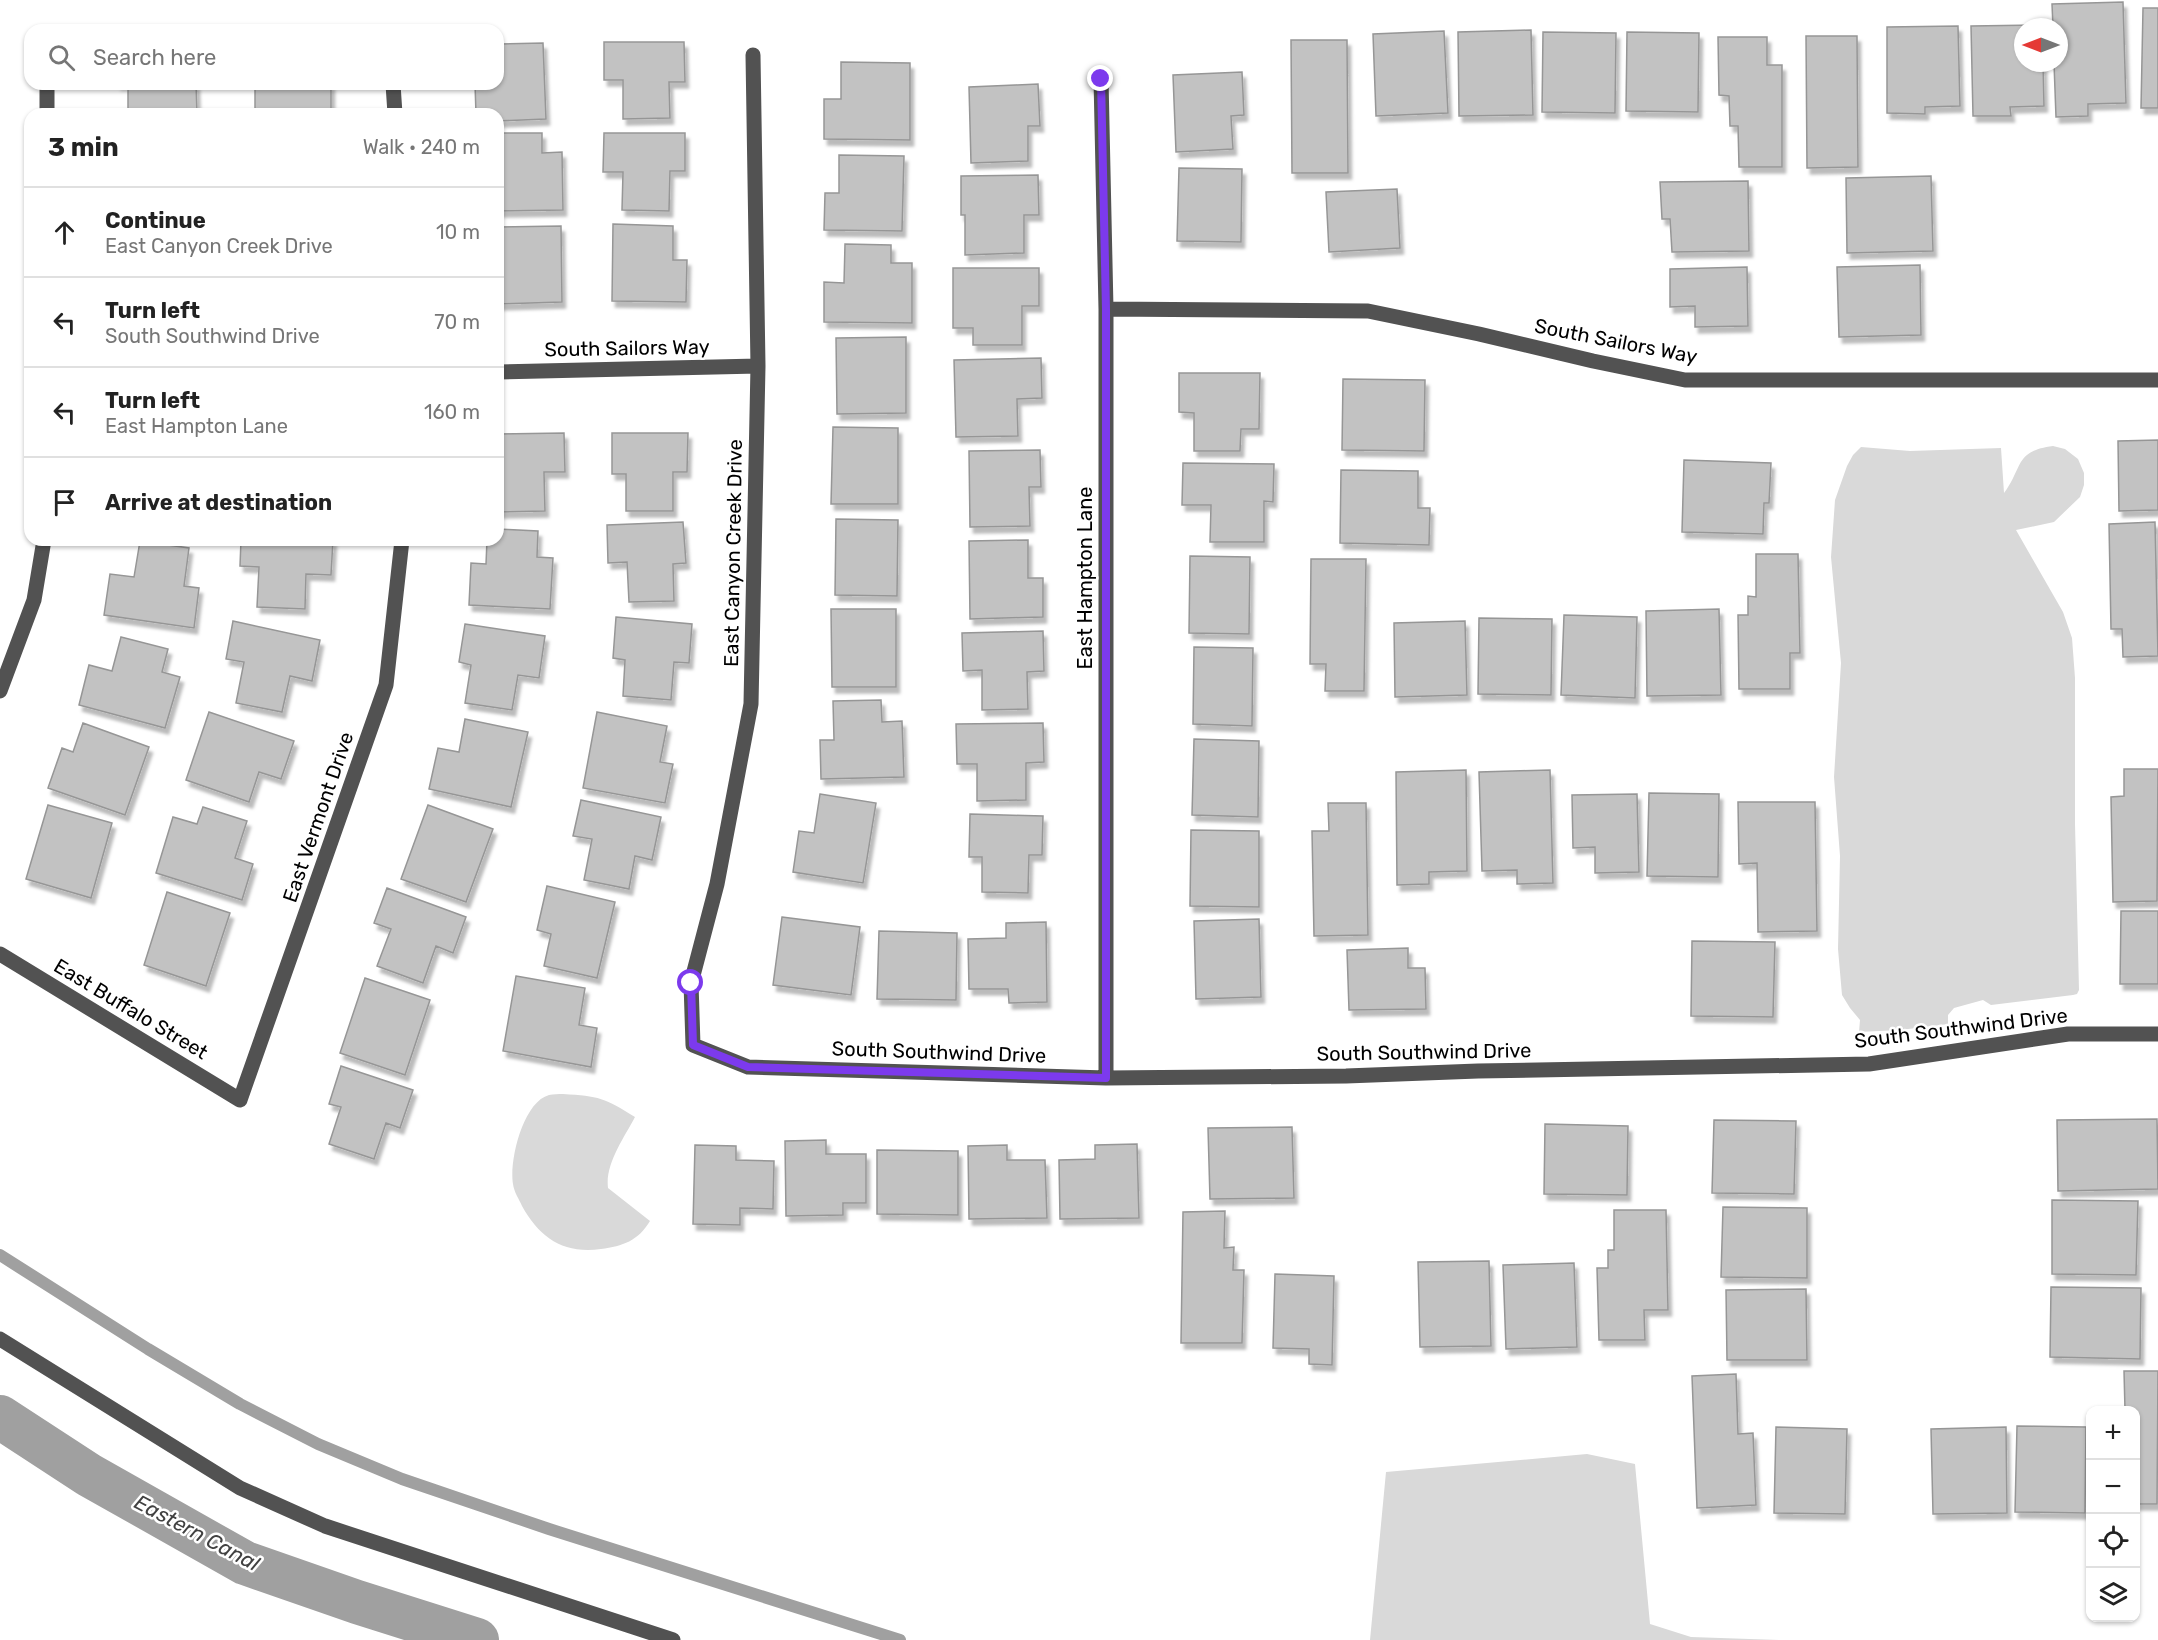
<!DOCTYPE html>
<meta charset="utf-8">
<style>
body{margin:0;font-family:Rubik,sans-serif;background:#f2f2f2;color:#222}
.controls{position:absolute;right:18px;bottom:18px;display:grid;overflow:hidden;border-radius:12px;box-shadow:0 2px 4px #0004}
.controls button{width:54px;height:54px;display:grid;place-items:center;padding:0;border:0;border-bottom:2px solid #e0e0e0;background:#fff;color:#222;font:30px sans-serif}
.compass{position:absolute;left:2014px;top:18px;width:54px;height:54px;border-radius:50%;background:#fff;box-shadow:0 2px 4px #0004;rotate:270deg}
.stop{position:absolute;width:18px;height:18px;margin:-14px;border:4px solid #7c3aed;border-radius:50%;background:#fff}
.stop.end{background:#7c3aed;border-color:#fff;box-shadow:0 2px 6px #0008}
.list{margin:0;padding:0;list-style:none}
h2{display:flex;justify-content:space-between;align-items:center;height:78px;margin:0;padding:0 24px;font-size:26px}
h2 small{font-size:20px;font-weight:400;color:#767676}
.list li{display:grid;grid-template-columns:39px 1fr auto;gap:18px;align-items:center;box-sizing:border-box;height:90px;padding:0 24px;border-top:2px solid #e0e0e0}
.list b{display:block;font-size:22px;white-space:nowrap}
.list p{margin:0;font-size:20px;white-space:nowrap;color:#767676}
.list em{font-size:20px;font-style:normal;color:#767676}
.icon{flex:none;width:33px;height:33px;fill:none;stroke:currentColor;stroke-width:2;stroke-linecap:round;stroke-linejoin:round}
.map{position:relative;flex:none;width:2158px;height:1640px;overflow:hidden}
.search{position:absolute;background:#fff;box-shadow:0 2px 4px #0004;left:24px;top:24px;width:480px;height:66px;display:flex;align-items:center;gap:15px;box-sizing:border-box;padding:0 21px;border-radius:18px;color:#767676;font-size:22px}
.panel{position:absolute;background:#fff;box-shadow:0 2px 4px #0004;left:24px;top:108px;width:480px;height:438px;border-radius:18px}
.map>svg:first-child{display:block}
.park{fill:#d9d9d9}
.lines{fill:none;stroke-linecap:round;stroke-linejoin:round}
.stream{stroke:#a0a0a0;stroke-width:12}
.canal{stroke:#a0a0a0;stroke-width:44}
.building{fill:#c2c2c2;stroke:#969696;stroke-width:1.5;filter:url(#shadow)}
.minor{stroke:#525252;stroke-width:15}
.route{stroke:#7c3aed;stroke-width:8}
.labels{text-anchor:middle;stroke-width:5;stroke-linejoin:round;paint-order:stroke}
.street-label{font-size:20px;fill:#000;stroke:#fff}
.water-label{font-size:21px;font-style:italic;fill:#414141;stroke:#fff}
</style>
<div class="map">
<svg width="2158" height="1640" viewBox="0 0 2158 1640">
<defs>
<filter id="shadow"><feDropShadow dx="3.5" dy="6" stdDeviation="1.5" flood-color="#0004"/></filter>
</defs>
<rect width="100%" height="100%" fill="#fff"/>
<path class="park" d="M2053,446L2065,449L2078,459L2084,473V485L2080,497L2054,522L2016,530L2063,612L2072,638L2075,678V824L2079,990L2077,994L2073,995L1991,1005L1983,1000L1954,1008L1948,1015V1024L1900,1030L1859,1032L1860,1020L1850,1008L1842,995L1838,949L1840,856L1834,777L1841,663L1831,557L1835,500L1847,466L1853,455L1861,447L1910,451L2001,448L2004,493C2023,468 2014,451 2053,446Z
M563,1094C599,1096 605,1098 635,1117C624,1138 605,1164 608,1188L650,1221C638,1241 623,1246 601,1249C563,1254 540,1238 522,1206C519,1199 514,1192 513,1184C509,1161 523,1102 549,1095C553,1094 559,1094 563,1094Z
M1587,1454L1635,1464L1650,1624L1691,1637L1779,1640H1370L1386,1472Z"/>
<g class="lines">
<path class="stream" d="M0,1255L148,1349L240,1404L318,1444L402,1479L549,1529L900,1640"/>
<path class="canal" d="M0,1417L89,1475L245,1563L357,1602L477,1640"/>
</g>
<path class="building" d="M2123,2L2126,103L2088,104V116L2056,117L2054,63H2059V27H2053L2052,4Z
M2143,8H2158V108H2141Z
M2042,25V27H2023V63H2043L2044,106L2010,107L2011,116H1973L1971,26Z
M1958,26L1960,106L1925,107V114L1887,113V27Z
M1531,30L1533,115L1459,116L1458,32Z
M1444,31L1448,113L1376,116L1373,34Z
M1543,32L1616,33L1615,113L1542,112Z
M1627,32L1699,33L1698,112L1626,111Z
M1806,36H1857L1858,167L1807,168Z
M1718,37H1767V65H1782V167H1739L1738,126H1730L1729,96L1719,95Z
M1291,40H1347L1348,173H1292Z
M604,42H684L685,82H669L670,118L623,119V80H604Z
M543,43L546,119L498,121V114H476L475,84H498V44Z
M841,62L910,63V140L824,139V99H841Z
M1242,72L1244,115L1231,116L1233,149L1176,152L1173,75Z
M117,84H196L197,114H128V84Z
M255,84H331V114H255Z
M1038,84L1040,126H1028V161L971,163L969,87Z
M498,133H542V153L562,152L563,210L498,211Z
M604,133H685V171H670L669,211L622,210L623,172H603Z
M839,155L904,156L902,231L824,230L825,193H839Z
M1179,168L1242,169L1241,242L1177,241Z
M1038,175L1039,215H1024V253L965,255V215H961V176Z
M1931,176L1933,251L1847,253L1846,178Z
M1748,181L1749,251L1672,252L1670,219H1662L1660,182Z
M1397,189L1400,248L1329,252L1326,192Z
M613,224L673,226V260H687L686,302L612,301Z
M561,226L562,302L498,304V227Z
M845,244L891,245V263H912V323L824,322V282L844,283Z
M1920,265L1921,335L1839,337L1837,267Z
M1747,267L1748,326L1695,327V306L1670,307V269Z
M953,268H1039V306H1022V345H973V328H953Z
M906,337V413L837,414L836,338Z
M1041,358L1042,398L1017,399L1018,436L956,437L954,360Z
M1179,373H1260L1259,429H1241L1240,451H1194V413L1179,412Z
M1343,379L1425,380L1424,451L1342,450Z
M833,427L898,428V504H831Z
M564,433L565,472H544L545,511L498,512V434Z
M612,433H688L687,472H673V511H626V474H612Z
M2158,440V510L2119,511L2118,441Z
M1040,450L1041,487H1029L1030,526L970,527L969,451Z
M1684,460L1771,463L1769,503H1764L1763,534L1682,532Z
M1183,463L1274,464L1273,502L1264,501V542H1210L1211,505H1182Z
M1341,470L1418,471V508H1430L1429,545L1340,543Z
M836,519L898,520L897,596L835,595Z
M683,522L686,563L673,564L674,601L629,602L627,562L608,563L607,525Z
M2155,522L2158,656L2123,657L2122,629H2111L2109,524Z
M498,529L538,531L537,557L553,558L550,609L469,605L471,563L486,564L487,540H498Z
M241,540H333L331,575L306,574L305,609L257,607L259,567L240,566Z
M1028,540V578H1043V617L970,619L969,541Z
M140,541L189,548L184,586L199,588L194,628L104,615L110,574L134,577Z
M1756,554H1798L1800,653H1790V689H1739L1738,615H1748V596L1756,597Z
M1190,556L1250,557L1249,634L1189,633Z
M1311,559H1366L1364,691H1325L1326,664H1310Z
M831,609H896V687H832Z
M1719,609L1721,695L1647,696L1646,611Z
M1564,615L1637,617L1635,698L1561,695Z
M616,617L692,624L689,663L674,662L671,700L623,696L625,660L613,658Z
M1479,618L1552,619L1551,695L1478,694Z
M233,621L320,640L312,681L290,676L282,712L236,703L244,662L226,659Z
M1465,621L1467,695L1395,697L1394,623Z
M465,624L545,636L539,678L518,675L512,710L465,703L471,665L459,662Z
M1043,631L1044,671L1027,672L1028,709L982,710V670L963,671L962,633Z
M121,637L168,649L162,672L180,677L165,728L79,705L89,665L112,671Z
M1194,647L1253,648L1252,726L1193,724Z
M881,700L882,722L902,721L904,777L821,779L820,740H834L833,701Z
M209,712L294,741L281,779L259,772L249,802L186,780Z
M597,712L667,726L660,762L673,764L665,803L583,788Z
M465,719L528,732L511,807L429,789L438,748L459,752Z
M83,723L149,747L125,815L48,788L62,748L73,752Z
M1043,723L1044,762L1026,763V800L977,801V764H957L956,724Z
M1194,739L1259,741L1258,817L1192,815Z
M2124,769H2158L2157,901L2113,902L2111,797L2124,796Z
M1466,770L1467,871L1429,872V884L1397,885L1396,772Z
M1550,770L1553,883L1517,884V870L1482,871L1479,772Z
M1649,793L1719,794L1718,877L1647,876Z
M820,794L876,803L863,883L793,872L799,831L814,833Z
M1637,794L1639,872L1595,873V847L1573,848L1572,795Z
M581,800L661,817L652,860L635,856L629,889L584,880L592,839L573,836Z
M1738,802H1815L1817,931L1758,932L1757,863L1739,864Z
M1328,803H1366L1368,935L1314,936L1312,831H1329Z
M48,805L112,823L91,898L26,879Z
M428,805L493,829L466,902L401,879Z
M203,807L247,821L235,858L253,864L242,900L156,873L173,817L197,824Z
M970,814L1043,816L1042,855H1029L1028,893L982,892V857H969Z
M1191,830L1259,831V907L1190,906Z
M547,886L615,902L597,978L544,966L551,934L537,930Z
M387,888L466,917L453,953L436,946L423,983L377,966L391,929L374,923Z
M167,892L230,913L206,986L144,965Z
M2121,911H2158V984H2120Z
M782,917L860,927L851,995L773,985Z
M1259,919L1261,997L1196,999L1194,921Z
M1046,922L1047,1002L1009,1003L1008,989H969L968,939L1006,938V923Z
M879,931L957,933L956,1000L877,999Z
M1692,941L1775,942L1773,1017L1691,1016Z
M1408,948V968H1425L1426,1009L1349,1010L1347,950Z
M516,976L585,988L579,1025L597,1028L591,1067L503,1051Z
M365,978L430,1000L405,1075L340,1053Z
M341,1066L413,1090L400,1128L386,1123L374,1159L329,1144L341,1107L329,1104Z
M2157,1119L2158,1189L2058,1191L2057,1120Z
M1714,1120L1796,1121L1794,1194L1712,1193Z
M1545,1124L1628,1126L1627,1195L1544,1194Z
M1292,1127L1294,1198L1210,1199L1208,1128Z
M826,1140V1154H866V1203H843V1215L786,1216L785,1141Z
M1137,1144L1139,1218L1060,1219L1059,1160L1095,1159V1145Z
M695,1145L736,1146V1160L774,1161L773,1209L740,1208V1225L693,1224Z
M1007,1145V1160H1045L1047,1218L969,1219L968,1146Z
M877,1150L958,1151V1215L877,1214Z
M2052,1200L2138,1201L2136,1275L2052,1274Z
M1723,1207L1807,1208V1278L1721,1277Z
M1614,1210H1666L1668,1310H1644L1645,1340H1599L1597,1268H1608V1250H1614Z
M1225,1211L1224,1248L1234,1247L1233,1270H1244L1242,1343H1181L1183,1212Z
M1489,1261L1491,1346L1420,1347L1418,1262Z
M1574,1263L1577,1347L1506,1349L1503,1265Z
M1275,1274L1334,1276L1332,1365L1309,1364V1349L1273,1348Z
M2051,1287L2141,1288L2140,1359L2050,1357Z
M1806,1289L1807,1360H1727L1726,1290Z
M2124,1371H2158L2157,1504H2136V1410H2125Z
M1736,1374L1738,1434L1753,1433L1756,1505L1697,1508L1692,1376Z
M2017,1426L2086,1427L2085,1513L2015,1512Z
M1776,1427L1847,1429L1845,1514L1774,1513Z
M2006,1427L2007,1513L1933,1514L1931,1429Z"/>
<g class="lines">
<path class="minor" d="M753,55L758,366L751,704L717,884L691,983L693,1045L748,1067L1106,1078L1346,1076L1478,1071L1869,1064L2068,1034H2158
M1101,79L1106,309V1078
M47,84V114
M393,84L395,114
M1106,309L1368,311L1479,334L1593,361L1685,380H2158
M498,372L758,366
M0,691L34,600L44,540
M0,954L240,1100L386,685L402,540
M0,1339L240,1488L325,1526L673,1640"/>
</g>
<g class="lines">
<path class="route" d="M691,983L693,1045L748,1067L1106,1078V309L1101,79"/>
</g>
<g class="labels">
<g class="street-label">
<text transform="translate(1616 341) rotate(11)" y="7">South Sailors Way</text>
<text transform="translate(627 348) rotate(-1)" y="7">South Sailors Way</text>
<text transform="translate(733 553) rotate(-89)" y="7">East Canyon Creek Drive</text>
<text transform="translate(1085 578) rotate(-90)" y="7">East Hampton Lane</text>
<text transform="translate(318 817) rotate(-71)" y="7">East Vermont Drive</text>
<text transform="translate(131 1009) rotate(31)" y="7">East Buffalo Street</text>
<text transform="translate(1961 1028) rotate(-7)" y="7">South Southwind Drive</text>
<text transform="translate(939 1052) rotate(2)" y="7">South Southwind Drive</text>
<text transform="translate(1424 1052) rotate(-1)" y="7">South Southwind Drive</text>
</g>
<g class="water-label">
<text transform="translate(197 1533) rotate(28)" y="7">Eastern Canal</text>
</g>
</g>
</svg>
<div class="controls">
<button>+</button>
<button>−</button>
<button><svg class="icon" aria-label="locate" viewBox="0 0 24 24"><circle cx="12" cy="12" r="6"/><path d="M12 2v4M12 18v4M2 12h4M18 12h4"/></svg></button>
<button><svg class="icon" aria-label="layers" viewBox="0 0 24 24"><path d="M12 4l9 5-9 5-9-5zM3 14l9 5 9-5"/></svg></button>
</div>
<svg class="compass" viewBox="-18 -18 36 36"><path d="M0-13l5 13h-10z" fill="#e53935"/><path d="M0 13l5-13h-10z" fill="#767676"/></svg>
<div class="stop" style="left:691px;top:983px"></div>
<div class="stop end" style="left:1101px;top:79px"></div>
<div class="search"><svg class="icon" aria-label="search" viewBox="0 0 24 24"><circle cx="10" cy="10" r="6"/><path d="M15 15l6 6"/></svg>Search here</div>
<section class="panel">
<h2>3 min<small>Walk · 240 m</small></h2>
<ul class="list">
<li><svg class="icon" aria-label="ahead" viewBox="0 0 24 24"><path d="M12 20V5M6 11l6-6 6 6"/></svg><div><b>Continue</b><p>East Canyon Creek Drive</p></div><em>10 m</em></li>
<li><svg class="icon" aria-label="left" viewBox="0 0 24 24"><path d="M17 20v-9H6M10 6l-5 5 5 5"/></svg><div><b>Turn left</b><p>South Southwind Drive</p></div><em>70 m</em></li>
<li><svg class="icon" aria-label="left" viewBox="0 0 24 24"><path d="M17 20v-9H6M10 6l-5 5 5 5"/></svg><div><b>Turn left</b><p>East Hampton Lane</p></div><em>160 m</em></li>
<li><svg class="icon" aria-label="arrive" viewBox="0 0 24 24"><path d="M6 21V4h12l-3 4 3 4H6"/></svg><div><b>Arrive at destination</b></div></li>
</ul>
</section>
</div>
